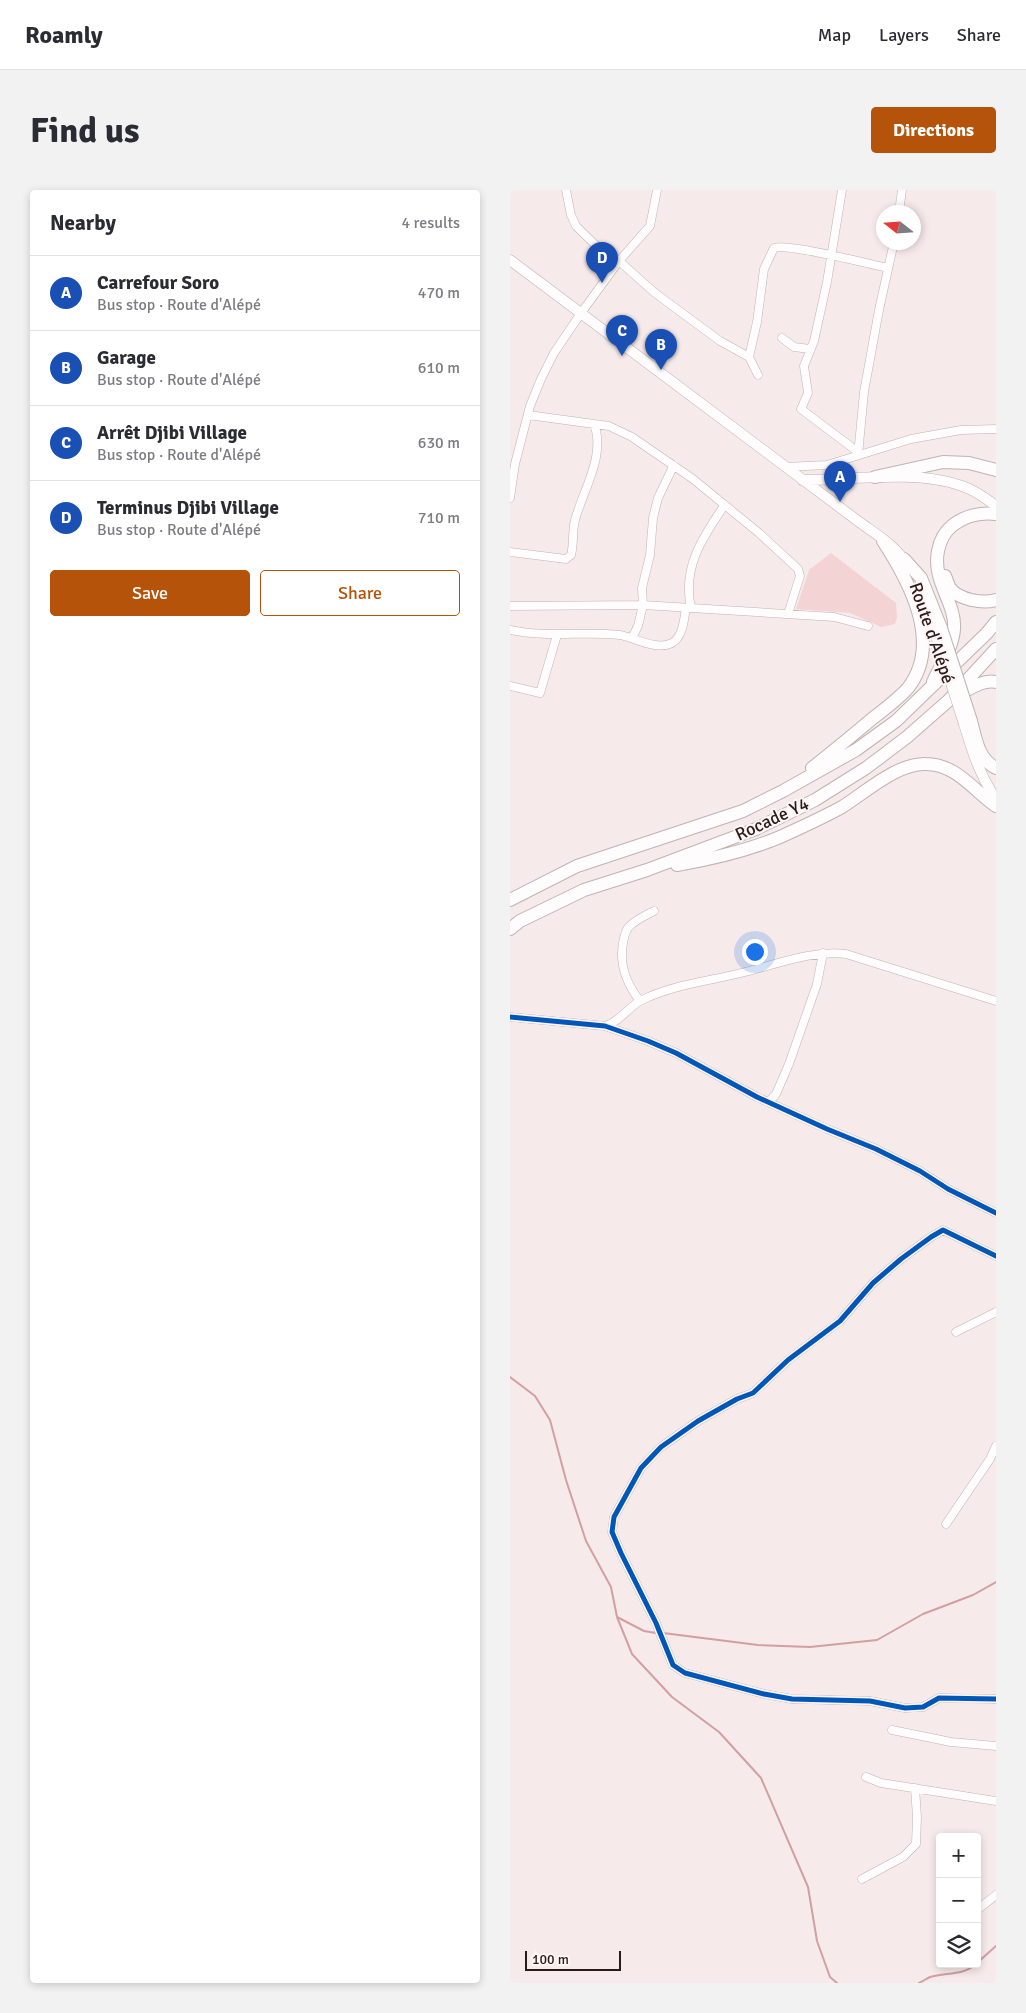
<!DOCTYPE html>
<meta charset="utf-8">
<style>
body{margin:0;font-family:Signika,sans-serif;background:#f2f2f3;color:#2b2b33}
.controls{position:absolute;right:15px;bottom:15px;display:grid;overflow:hidden;border-radius:5px;box-shadow:0 2px 8px #0003}
.controls button{width:45px;height:45px;display:grid;place-items:center;padding:0;border:0;border-bottom:1px solid #e1e1e2;background:#fff;color:#2b2b33;font:25px sans-serif}
.compass{position:absolute;left:366px;top:15px;width:45px;height:45px;border-radius:50%;background:#fff;box-shadow:0 2px 8px #0003;rotate:287deg}
.scale{position:absolute;left:15px;bottom:12px;width:96px;box-sizing:border-box;padding-left:5px;border:2px solid #291b1b;border-top:0;font-size:14px;line-height:18px;white-space:nowrap;color:#291b1b;-webkit-text-stroke:4px #fef5f5;paint-order:stroke}
.you{position:absolute;left:244px;top:761px;width:18px;height:18px;margin:-12px;border:4px solid #fff;border-radius:50%;background:#1a73e8;box-shadow:0 0 0 8px #1a73e833}
.badge{display:grid;place-items:center;width:32px;height:32px;border-radius:50%;background:#b45309;color:#fff;font-size:16px;font-weight:700}
.pin{position:absolute;translate:-50% -41px;filter:drop-shadow(0 1px 2px #0008)}
.pin::after{content:'';position:absolute;top:26px;width:18px;height:15px;background:inherit;clip-path:polygon(0 0,100% 0,50% 100%)}
.list{margin:0;padding:0;list-style:none}
h2{display:flex;justify-content:space-between;align-items:center;height:65px;margin:0;padding:0 20px;font-size:21px}
h2 small{font-size:16px;font-weight:400;color:#7c7c81}
.list li{display:grid;grid-template-columns:32px 1fr auto;gap:15px;align-items:center;box-sizing:border-box;height:75px;padding:0 20px;border-top:1px solid #e1e1e2}
.list b{display:block;font-size:19px;white-space:nowrap}
.list p{margin:0;font-size:16px;white-space:nowrap;color:#7c7c81}
.list em{font-size:16px;font-style:normal;color:#7c7c81}
.actions{display:flex;gap:10px;padding:15px 20px}
.actions a{flex:1;padding:11px 0;border:1px solid #b45309;border-radius:5px;text-align:center;font-size:18px;color:#b45309}
.actions .main{background:#b45309;color:#fff}
.icon{flex:none;width:28px;height:28px;fill:none;stroke:currentColor;stroke-width:2;stroke-linecap:round;stroke-linejoin:round}
.map{position:relative;flex:none;width:486px;height:1793px;overflow:hidden;border-radius:5px}
header{display:flex;align-items:center;gap:30px;box-sizing:border-box;height:70px;padding:0 25px;background:#fff;border-bottom:1px solid #e1e1e2}
header strong{font-size:24px}
nav{display:flex;gap:28px;margin-inline-start:auto;font-size:18px}
.intro{display:flex;align-items:center;justify-content:space-between;box-sizing:border-box;height:120px;padding:0 30px}
h1{margin:0;font-size:35px}
.button{padding:12px 22px;border-radius:5px;background:#b45309;color:#fff;font-size:18px;font-weight:700}
main{display:flex;gap:30px;padding:0 30px}
aside{flex:1;background:#fff;border-radius:5px;box-shadow:0 2px 8px #0003}
.map>svg:first-child{display:block}
.green{fill:#f4d3d5}
.lines{fill:none;stroke-linecap:round;stroke-linejoin:round}
.stream{stroke:#d39fa1;stroke-width:2}
.minor-casing{stroke:#c0b3b3;stroke-width:9}
.secondary-casing{stroke:#c0b3b3;stroke-width:11}
.trunk-casing{stroke:#c0b3b3;stroke-width:14}
.minor{stroke:#fefcfc;stroke-width:8}
.secondary{stroke:#fefcfc;stroke-width:10}
.trunk{stroke:#fefcfc;stroke-width:12}
.secondary-bridge-casing{stroke:#c0b3b3;stroke-width:11;stroke-linecap:butt}
.trunk-bridge-casing{stroke:#c0b3b3;stroke-width:14;stroke-linecap:butt}
.secondary-bridge{stroke:#fefcfc;stroke-width:10}
.trunk-bridge{stroke:#fefcfc;stroke-width:12}
.cycleway-casing{stroke:#fef5f5;stroke-width:8}
.cycleway{stroke:#0057b8;stroke-width:5}
.labels{text-anchor:middle;stroke-width:4;stroke-linejoin:round;paint-order:stroke}
.street-label{font-size:18px;fill:#291b1b;stroke:#fef5f5}
</style>
<header>
<strong>Roamly</strong>
<nav><a>Map</a><a>Layers</a><a>Share</a></nav>
</header>
<div class="intro"><h1>Find us</h1><a class="button">Directions</a></div>
<main>
<aside>
<h2>Nearby<small>4 results</small></h2>
<ul class="list">
<li><span class="badge" style="background:#1a4fb4">A</span><div><b>Carrefour Soro</b><p>Bus stop · Route d'Alépé</p></div><em>470 m</em></li>
<li><span class="badge" style="background:#1a4fb4">B</span><div><b>Garage</b><p>Bus stop · Route d'Alépé</p></div><em>610 m</em></li>
<li><span class="badge" style="background:#1a4fb4">C</span><div><b>Arrêt Djibi Village</b><p>Bus stop · Route d'Alépé</p></div><em>630 m</em></li>
<li><span class="badge" style="background:#1a4fb4">D</span><div><b>Terminus Djibi Village</b><p>Bus stop · Route d'Alépé</p></div><em>710 m</em></li>
</ul>
<div class="actions"><a class="main">Save</a><a>Share</a></div>
</aside>
<div class="map">
<svg width="486" height="1793" viewBox="0 0 486 1793">
<rect width="100%" height="100%" fill="#f7eaea"/>
<path class="green" d="M321,363L386,413L387,427L385,434L371,437L340,423L286,419L299,380Z"/>
<g class="lines">
<path class="stream" d="M0,1187L25,1206L40,1230L56,1290L76,1351L101,1397L107,1427L122,1464L162,1507L209,1542L251,1588L298,1697L307,1751L320,1787L327,1793
M107,1427L134,1441L146,1443
M153,1443L248,1455L300,1457L367,1450L413,1424L463,1405L486,1392
M467,1773L486,1756
M409,1793C413,1791 416,1789 420,1787C435,1782 453,1786 466,1774"/>
<defs>
<path id="minor" d="M56,0L61,25L66,36L106,75
M332,0L317,92L304,151L294,176L298,203L291,219L348,262
M389,22L392,0
M109,71L145,103L210,151L239,167L248,185
M272,148L284,157L300,159
M239,167L247,132L254,79L264,58C278,53 359,74 378,78
M18,225L99,236L122,247L183,289L249,343L288,379L290,386L278,424
M348,265L354,202L369,120L384,52
M275,277L317,275L401,249L451,240L486,239
M0,308L5,274L20,216L31,189L44,163L71,123L109,71L140,36L147,0
M0,362L56,369L61,365C64,354 62,342 65,330C73,300 96,266 84,234
M0,416L133,415L324,427L358,436
M181,418C172,378 192,348 214,316
M0,440C37,448 74,441 110,445C126,448 147,461 162,453C173,447 174,429 176,418
M122,448L128,436L133,415L132,398L140,365L143,328L148,308L162,279L163,275
M0,496L30,503L47,445
M130,811C116,793 109,775 113,753C114,748 115,742 118,738C123,731 136,725 144,721
M0,827L95,836L138,851L166,863L247,907L317,939L366,959L410,981L438,999L486,1023
M95,836C110,832 119,816 132,810C165,794 201,791 235,782C268,774 302,760 336,764L486,811
M259,912L266,904L279,874L307,794L313,763
M486,1066L433,1040L421,1047L391,1069L363,1093L330,1131L278,1170L243,1203L227,1209L188,1231L151,1257L131,1278L104,1327L102,1342L111,1363L146,1433L163,1475L175,1483L254,1504L282,1509L360,1511L395,1518L413,1517L429,1508L486,1509
M446,1142L486,1122
M436,1334L480,1269L486,1256
M382,1540L441,1552L486,1556
M356,1587L371,1593L486,1611
M352,1689L393,1667L406,1654L407,1627L405,1598
M467,1720L486,1705"/>
<path id="secondary" d="M0,70L348,331C364,343 388,357 397,375
M292,290C339,290 406,280 449,295C463,299 475,308 486,316
M416,415L424,440
M454,534C462,561 470,586 486,609"/>
<path id="trunk" d="M365,287L433,272L459,273L486,280
M394,369L411,388L431,438
M435,386C437,390 438,395 440,398C449,410 473,414 486,410
M423,492C430,476 443,457 444,439C446,412 422,392 428,361C430,350 434,342 443,335C455,326 471,322 486,324
M446,506C458,500 472,489 486,492
M461,531C466,549 468,569 486,578
M302,578C322,562 343,545 363,528C375,519 388,509 398,498C433,453 399,391 373,351
M167,675C202,669 237,661 270,647C290,638 312,628 332,617C356,602 387,573 416,574C446,574 463,600 486,616
M0,710L67,676L233,621L273,601L346,560L386,531L477,443L486,432
M0,739L10,731L74,700L137,680L246,639L305,610L356,578L397,547L438,511L486,459"/>
</defs>
<use href="#minor" class="minor-casing"/>
<use href="#secondary" class="secondary-casing"/>
<use href="#trunk" class="trunk-casing"/>
<use href="#minor" class="minor"/>
<use href="#secondary" class="secondary"/>
<use href="#trunk" class="trunk"/>
<defs>
<path id="secondary-bridge" d="M424,440L454,534"/>
<path id="trunk-bridge" d="M431,438L461,531"/>
</defs>
<use href="#secondary-bridge" class="secondary-bridge-casing"/>
<use href="#trunk-bridge" class="trunk-bridge-casing"/>
<use href="#secondary-bridge" class="secondary-bridge"/>
<use href="#trunk-bridge" class="trunk-bridge"/>
<defs>
<path id="cycleway" d="M0,827L95,836L138,851L166,863L247,907L317,939L366,959L410,981L438,999L486,1023
M486,1066L433,1040L421,1047L391,1069L363,1093L330,1131L278,1170L243,1203L227,1209L188,1231L151,1257L131,1278L104,1327L102,1342L111,1363L146,1433L163,1475L175,1483L254,1504L282,1509L360,1511L395,1518L413,1517L429,1508L486,1509"/>
</defs>
<use href="#cycleway" class="cycleway-casing"/>
<use href="#cycleway" class="cycleway"/>
</g>
<g class="labels">
<g class="street-label">
<text transform="translate(422 443) rotate(71)" y="6">Route d'Alépé</text>
<text transform="translate(262 629) rotate(-25)" y="6">Rocade Y4</text>
</g>
</g>
</svg>
<div class="controls">
<button>+</button>
<button>−</button>
<button><svg class="icon" aria-label="layers" viewBox="0 0 24 24"><path d="M12 4l9 5-9 5-9-5zM3 14l9 5 9-5"/></svg></button>
</div>
<svg class="compass" viewBox="-18 -18 36 36"><path d="M0-13l5 13h-10z" fill="#e53935"/><path d="M0 13l5-13h-10z" fill="#7c7c81"/></svg>
<div class="scale">100 m</div>
<div class="you"></div>
<div class="pin badge" style="left:330px;top:312px;background:#1a4fb4">A</div>
<div class="pin badge" style="left:151px;top:180px;background:#1a4fb4">B</div>
<div class="pin badge" style="left:112px;top:166px;background:#1a4fb4">C</div>
<div class="pin badge" style="left:92px;top:93px;background:#1a4fb4">D</div>
</div>
</main>
